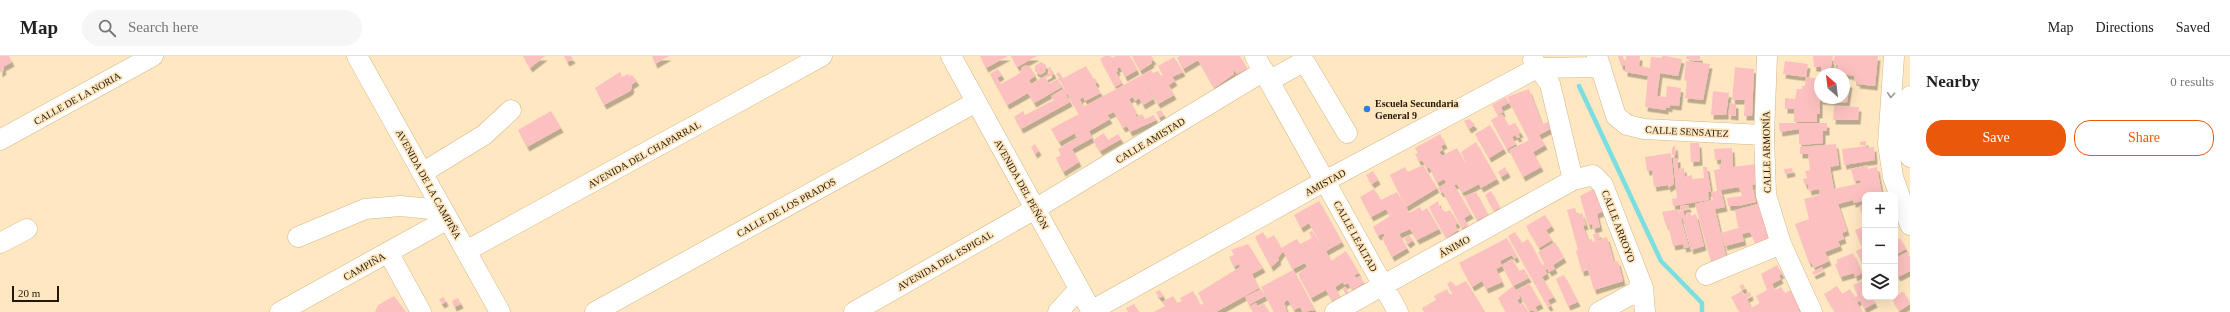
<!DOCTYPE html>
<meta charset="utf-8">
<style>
body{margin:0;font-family:"Times New Roman",serif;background:#f6f6f6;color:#222}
.controls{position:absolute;right:12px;bottom:12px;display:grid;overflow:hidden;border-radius:8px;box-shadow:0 4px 16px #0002}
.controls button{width:36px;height:36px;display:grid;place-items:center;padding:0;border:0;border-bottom:1px solid #e0e0e0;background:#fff;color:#222;font:20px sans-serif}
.compass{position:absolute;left:1814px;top:12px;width:36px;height:36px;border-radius:50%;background:#fff;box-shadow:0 4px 16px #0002;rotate:332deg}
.scale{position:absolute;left:12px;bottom:10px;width:47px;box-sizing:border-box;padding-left:4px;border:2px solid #231806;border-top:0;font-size:11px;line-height:14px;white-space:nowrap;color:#231806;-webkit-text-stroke:3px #ffe7c1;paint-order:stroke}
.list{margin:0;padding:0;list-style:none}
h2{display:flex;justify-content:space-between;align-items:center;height:52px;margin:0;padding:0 16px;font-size:17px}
h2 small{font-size:13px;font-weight:400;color:#767676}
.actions{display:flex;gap:8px;padding:12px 16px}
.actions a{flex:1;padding:9px 0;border:1px solid #ea580c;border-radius:16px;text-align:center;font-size:14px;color:#ea580c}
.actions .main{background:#ea580c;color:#fff}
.icon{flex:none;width:22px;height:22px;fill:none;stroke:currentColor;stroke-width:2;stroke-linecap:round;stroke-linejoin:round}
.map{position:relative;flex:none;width:1910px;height:256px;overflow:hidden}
header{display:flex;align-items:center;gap:24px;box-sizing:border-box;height:56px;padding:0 20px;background:#fff;border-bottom:1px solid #e0e0e0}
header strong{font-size:19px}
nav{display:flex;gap:22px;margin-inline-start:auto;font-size:14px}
.search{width:280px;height:36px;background:#f6f6f6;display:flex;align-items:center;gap:10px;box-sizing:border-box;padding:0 14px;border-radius:22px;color:#767676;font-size:15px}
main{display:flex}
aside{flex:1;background:#fff}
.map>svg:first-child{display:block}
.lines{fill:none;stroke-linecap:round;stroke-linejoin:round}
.stream{stroke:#7bdee1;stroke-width:4.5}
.building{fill:#fcc0c0;filter:url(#shadow)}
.minor-casing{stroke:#d3b688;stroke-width:21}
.minor{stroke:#fff;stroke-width:20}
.oneway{stroke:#9c978f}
.poi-dot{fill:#317be8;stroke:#ffe7c1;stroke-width:1.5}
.labels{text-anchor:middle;stroke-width:3.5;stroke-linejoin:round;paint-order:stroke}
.street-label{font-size:10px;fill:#231806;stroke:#ffe7c1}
.poi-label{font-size:10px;font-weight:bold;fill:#231806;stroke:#ffe7c1;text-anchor:start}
</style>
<header>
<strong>Map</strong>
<div class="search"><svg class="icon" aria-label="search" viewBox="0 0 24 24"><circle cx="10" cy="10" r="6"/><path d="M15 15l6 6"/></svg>Search here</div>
<nav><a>Map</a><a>Directions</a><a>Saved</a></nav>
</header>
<main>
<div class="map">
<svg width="1910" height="256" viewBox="0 0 1910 256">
<defs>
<filter id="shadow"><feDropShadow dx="2.5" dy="4.5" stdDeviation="0" flood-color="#0004"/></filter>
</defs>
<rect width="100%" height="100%" fill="#ffe7c1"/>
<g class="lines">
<path class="stream" d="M1579,30L1661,205L1702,247V256"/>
</g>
<path class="building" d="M0,0H9L12,6L3,11L4,14L0,17Z
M523,0H545L530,12Z
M564,0H571L573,3L567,6Z
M652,0H669L655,8Z
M980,0H1008L986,12Z
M1011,0H1037L1017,11Z
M1105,0H1110L1112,2L1116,0H1130L1137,14L1125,21L1120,11L1117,12L1118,15L1116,16L1122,27L1115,31L1100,3Z
M1132,0H1151L1154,4L1151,5L1152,7L1140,15Z
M1180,0H1240L1247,13L1237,18L1234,14L1233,15L1234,18L1214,32L1198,4L1183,13L1177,2Z
M1618,0H1623L1625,8L1626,0H1640L1639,10L1650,12L1651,1L1662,2V0H1665L1682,3L1678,20L1660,17L1657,40L1666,41L1667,30L1681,32L1679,50L1670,49V52L1666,51V54L1645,51L1648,20L1625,16V9L1621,10Z
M1687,0H1700V5L1686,3Z
M1813,0H1833L1830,17L1821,16V11H1814Z
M1835,0H1878L1875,30L1857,28L1858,26L1854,25V20L1837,17L1838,9L1833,8Z
M1174,1L1183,16L1172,21L1175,25L1169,29L1158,10Z
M1686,5L1710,8L1703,44L1685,42L1687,25L1684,24Z
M1785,5L1808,8L1806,21L1783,18Z
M1041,6L1046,9L1045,16L1040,19L1035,15V10Z
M1027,9L1031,12L1035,20L1029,24L1031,28L1050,17L1048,12L1050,11L1054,18L1046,22L1048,26L1050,27L1058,23L1062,31L1034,47L1028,37L1007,49L990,18L998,13L1002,19L997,22L1001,28L1020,17L1022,11Z
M1086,10L1093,23L1095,22L1097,26L1095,28L1101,37L1085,45L1083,41L1080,43L1083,51L1151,14L1153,17L1158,15L1161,20L1163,19L1174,39L1158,48L1146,28L1153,43L1143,49L1139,42L1135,45L1133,41L1129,43L1137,58L1135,59L1137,61L1142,58L1145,63L1154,59L1156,64L1130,76L1127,70L1123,72L1114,56L1107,59L1110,63L1089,75L1092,82L1072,93L1079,106L1063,116L1056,102L1061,99L1058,93L1080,80L1076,81L1075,77L1059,86L1051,73L1079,58L1067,37L1066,38L1070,46L1021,73L1014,61L1023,55L1025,59L1054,44L1051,40L1065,32L1060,24Z
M1735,11L1754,13L1752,60H1744L1745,44H1732Z
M620,16L622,21L628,18L630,20L632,19L637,25L631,29L632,32L630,35L604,49L595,32Z
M1059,16L1063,22L1060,23L1056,18Z
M1806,21L1820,23V42H1844V27H1850L1847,46L1820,44V58H1817V66H1794V53H1785V42L1795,43L1797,33H1802V30H1805Z
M1529,33L1542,68L1551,65L1552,72L1539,79L1545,89L1533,96L1541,111L1523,121L1509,94L1529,84L1507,41Z
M1713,35L1729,37L1726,59H1711Z
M1506,41L1509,47L1501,51L1503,56L1498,59L1492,49Z
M1730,47L1736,48V60L1728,59Z
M1834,50L1859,51L1858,64H1833Z
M1161,54L1164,59L1159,62L1156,56Z
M551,55L561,72L527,91L518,74Z
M1502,58L1509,70L1515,67L1521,77L1518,78L1520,81L1517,82L1515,79L1512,81L1516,88L1507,93L1491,64Z
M1469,63L1475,69L1469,73L1464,65Z
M1779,67H1827V75H1823V87L1801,89L1799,87V73L1780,76Z
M1490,69L1504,93L1489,102L1475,78Z
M1104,77L1108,84L1118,78L1121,83L1100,95L1093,84Z
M1440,78L1445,88L1441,90L1443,94L1439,96L1442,100L1457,92L1465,107L1466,106L1461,96L1476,86L1497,123L1481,132L1479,128L1462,137L1457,128L1454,129L1471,158L1464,162L1468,170L1462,172L1443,136L1441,137L1438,132L1446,127L1444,123L1437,127L1429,111L1427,113L1422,104L1419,106L1415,98L1418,97L1415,92Z
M1866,85V89H1860V86Z
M1690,87H1699L1700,105L1691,106Z
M1035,88L1039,95L1035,98L1031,91Z
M1836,88L1839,109L1830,111L1834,133L1861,127L1860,124L1854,125L1851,113L1867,109L1868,113L1877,111L1882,139H1865L1863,145L1853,147V144L1838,148L1847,175L1842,177L1844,183L1838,185L1840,190L1825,196L1829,205L1814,212L1811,206L1809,207L1795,168L1809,163L1804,143L1819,139L1820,136L1819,133L1809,135L1808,128L1805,129L1803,123L1807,122L1805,115L1810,114L1808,98H1800V91Z
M1675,89L1676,99H1672V92Z
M1866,90L1867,92L1874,91L1875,104L1844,109L1842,93Z
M1732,92L1733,111L1756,108L1759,128L1752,129L1756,146L1738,150H1728L1727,142L1742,140L1739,131L1721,134L1725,151L1715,153L1726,200L1711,206L1695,148L1713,144L1711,136L1717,135L1714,114L1720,113L1719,109H1721V103L1715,104L1714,93Z
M1671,97L1674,128L1668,132V129L1654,131L1652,114L1647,115L1645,101Z
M1673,102H1678V113L1684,112L1685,121L1692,119V123L1704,122L1703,111H1707L1711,136H1708L1709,144L1673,150L1672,143L1677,142Z
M1423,109L1437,132L1406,151L1390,119L1405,111L1408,116Z
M1505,111L1508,117L1501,121L1498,116Z
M1792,112L1793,116L1785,118L1784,113Z
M1373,115L1378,124L1372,128L1366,119Z
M1597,131L1604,155L1597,158L1600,171L1593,173L1592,168L1588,169L1580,140Z
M1374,133L1381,144L1397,136L1409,157L1420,151L1422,155L1427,152L1439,173L1417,184L1410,173L1399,178L1407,192L1392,201L1382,182L1385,180L1383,177L1378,180L1373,171L1390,160L1386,153L1371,161L1360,141Z
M1491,135L1500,152L1494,155L1485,139Z
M1476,136L1488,159L1477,164L1464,140Z
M1319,145L1342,186L1326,195L1331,205L1346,195L1359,217L1354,219L1356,222L1360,220L1364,227L1352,234L1348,227L1344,229L1343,226L1335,231L1340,241L1332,245L1326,234L1311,242L1298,218L1307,211L1305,207L1293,213L1315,254L1303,256L1300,251L1294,254L1288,244L1284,246L1287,256H1274L1261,231L1293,214L1283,195L1278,202L1279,204L1271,211L1255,181L1263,176L1267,183L1274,179L1281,192L1297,183L1300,188L1312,182L1309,176L1312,175L1325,195L1309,167L1301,172L1294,159Z
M1438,145L1440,152L1446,156L1450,154L1458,167L1455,169L1458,174L1446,182L1429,151Z
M1761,147L1770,184L1756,189L1750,176L1742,178L1744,185L1725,190L1721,177L1751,168L1738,171L1735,154Z
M1865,148V167L1859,150Z
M1688,149L1689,152L1683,154L1685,161L1687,160L1686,157L1690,156L1691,160L1696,158L1704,190L1691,194L1683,163H1681L1679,155H1681L1680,150Z
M1575,152L1577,159L1582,157L1586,169L1583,170L1588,184L1592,183V186L1607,181L1614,206L1618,205L1623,225L1594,234L1588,214L1582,216L1576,195L1578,194L1567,154Z
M1678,153L1689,191L1684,192L1683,188L1673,190L1668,169L1666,170L1662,156Z
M1545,159L1552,170L1546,174L1552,184L1539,192L1526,170Z
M1865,170V214L1856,195L1862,192L1855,174Z
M1515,176L1522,187L1528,183L1542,209L1545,208L1538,196L1555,186L1564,202L1553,209L1555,213L1549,216L1547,212L1545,213L1547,218L1542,221L1554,241L1548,244L1551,250L1548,251L1508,180Z
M1599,177L1600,182L1595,185L1593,178Z
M1409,179L1413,184L1408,188L1404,183Z
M1507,182L1517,201L1514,203L1512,199L1500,205L1502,210L1496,213L1502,226L1486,233L1482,225L1472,231L1459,207Z
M1900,182L1906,193L1895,199V185Z
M1248,188L1263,212L1252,218L1259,232L1216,256H1154L1165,250L1162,246L1173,240L1177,247L1182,245L1180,242L1193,235L1200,249L1204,247L1198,237L1240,211L1239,208L1234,211L1229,201L1234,199L1231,194Z
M1907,196L1910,202V215L1898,221L1895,216V202Z
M1853,197L1862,217L1855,221L1854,217L1840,221L1835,208L1838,207L1836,204Z
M1512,203L1519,215L1524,213L1529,222L1513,230L1502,209Z
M1777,209L1782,218L1779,219L1781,223L1772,228L1775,234L1781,231L1785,237L1795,232L1803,250L1798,253L1800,256H1740L1731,241L1742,235L1744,239L1750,236L1751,240L1747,242L1751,252L1760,247L1756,240L1767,234L1761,218Z
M1822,211L1823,215L1814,219L1812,216Z
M1564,219L1578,246L1568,250L1556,223Z
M1864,224L1865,241H1872L1875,247L1864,253L1860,244L1857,246L1862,256H1835L1824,238L1837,230L1842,238L1850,233L1854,241L1858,240L1853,229Z
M1451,225L1456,230L1466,225L1485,256H1424L1422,252L1436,244L1434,240L1447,233L1450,239L1453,237L1447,228Z
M1529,227L1541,248L1535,251L1538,256L1529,254L1518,236L1520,242L1517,244L1520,249L1523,247L1528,256H1506L1498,242L1513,230L1516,235Z
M1743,228L1745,232L1742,234L1739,230Z
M1345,231L1348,236L1345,237L1343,233Z
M1261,233L1265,240L1249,249L1245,241Z
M1160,234L1163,240L1160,242L1155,236Z
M1902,236H1904L1910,248L1899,255L1892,243Z
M394,240L406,256H375L378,249Z
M444,241L446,246L442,248L439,243Z
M458,242L461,248L454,251L452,245Z
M1256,247L1258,251L1264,247L1268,256H1253L1250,250Z
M1134,248L1139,256H1128L1126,252Z"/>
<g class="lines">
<defs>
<path id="minor" d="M357,0L500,256
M951,0L1092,256
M1255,0L1398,256
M1597,0L1616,60L1627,69L1644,73L1764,79
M1767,0L1764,79L1766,139L1781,188L1812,256
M1894,0L1888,88L1893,121L1910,169
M1533,4L1550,28L1573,124L1593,119L1603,129L1643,232L1645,256
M1269,25L1301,7L1306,8L1347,77
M1910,40L1907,85L1910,101
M0,84L153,0
M422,117L484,79L511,54
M298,181L365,153L400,150L442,154
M0,187L27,173
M466,195L822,0
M388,196L421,256
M1706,219L1781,188
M1091,255L1325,125L1537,12L1601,11
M280,256L448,163
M595,256L976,46
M854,256L1035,153L1264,15
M1058,256L1079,233
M1335,256L1573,124
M1599,256L1643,232"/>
</defs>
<use href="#minor" class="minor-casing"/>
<use href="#minor" class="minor"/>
</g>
<defs><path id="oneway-chevron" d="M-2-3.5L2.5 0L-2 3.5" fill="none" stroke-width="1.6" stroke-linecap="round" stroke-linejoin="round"/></defs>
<use class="oneway" href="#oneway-chevron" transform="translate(1891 39) rotate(94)"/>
<circle class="poi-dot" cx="1367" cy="53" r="4"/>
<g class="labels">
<g class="street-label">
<text transform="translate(77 42) rotate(-29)" y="4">CALLE DE LA NORIA</text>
<text transform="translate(1687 75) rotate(3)" y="4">CALLE SENSATEZ</text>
<text transform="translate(1150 84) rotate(-31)" y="4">CALLE AMISTAD</text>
<text transform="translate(1766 96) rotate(-91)" y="4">CALLE ARMONÍA</text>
<text transform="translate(644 98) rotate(-29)" y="4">AVENIDA DEL CHAPARRAL</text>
<text transform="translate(1325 126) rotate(-29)" y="4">AMISTAD</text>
<text transform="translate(429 128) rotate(61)" y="4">AVENIDA DE LA CAMPIÑA</text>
<text transform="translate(1022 128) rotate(61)" y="4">AVENIDA DEL PEÑÓN</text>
<text transform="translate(786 151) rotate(-29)" y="4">CALLE DE LOS PRADOS</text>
<text transform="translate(1619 170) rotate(69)" y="4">CALLE ARROYO</text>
<text transform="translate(1356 180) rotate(61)" y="4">CALLE LEALTAD</text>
<text transform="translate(1454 190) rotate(-29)" y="4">ÁNIMO</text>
<text transform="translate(945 204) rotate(-30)" y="4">AVENIDA DEL ESPIGAL</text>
<text transform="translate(364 210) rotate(-29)" y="4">CAMPIÑA</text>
</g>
<g class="poi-label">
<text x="1375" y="51">Escuela Secundaria<tspan x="1375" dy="12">General 9</tspan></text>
</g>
</g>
</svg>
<div class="controls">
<button>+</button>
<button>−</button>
<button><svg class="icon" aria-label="layers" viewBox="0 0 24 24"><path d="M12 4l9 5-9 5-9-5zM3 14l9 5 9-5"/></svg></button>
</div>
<svg class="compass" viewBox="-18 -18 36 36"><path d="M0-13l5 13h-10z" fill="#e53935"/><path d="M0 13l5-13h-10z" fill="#767676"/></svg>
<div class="scale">20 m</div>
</div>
<aside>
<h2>Nearby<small>0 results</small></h2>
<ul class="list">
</ul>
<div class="actions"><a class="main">Save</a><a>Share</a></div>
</aside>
</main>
